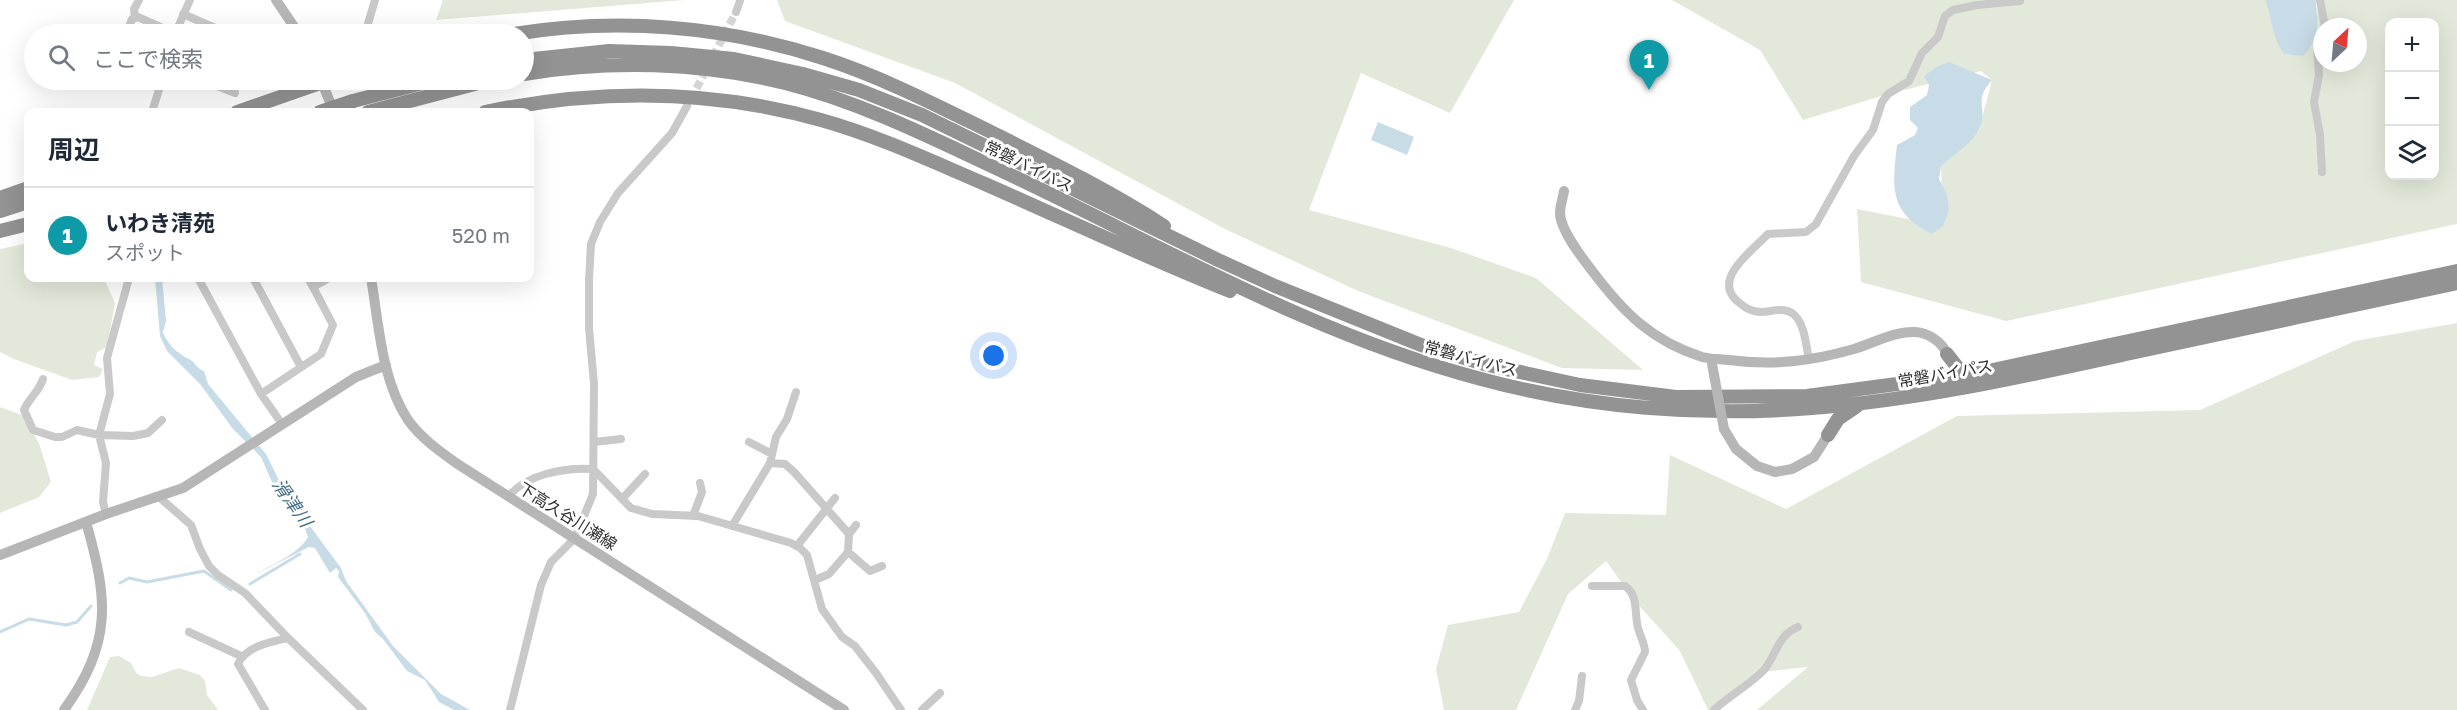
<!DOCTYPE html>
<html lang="ja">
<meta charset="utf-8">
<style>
body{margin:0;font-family:"Golos Text","Noto Sans JP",sans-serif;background:#f2f2f3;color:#1f2937}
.controls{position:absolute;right:18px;top:18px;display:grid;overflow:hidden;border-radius:12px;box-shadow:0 6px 24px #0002}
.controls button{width:54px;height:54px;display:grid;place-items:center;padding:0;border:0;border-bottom:2px solid #e0e1e3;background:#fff;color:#1f2937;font:30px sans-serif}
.compass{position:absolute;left:2313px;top:18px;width:54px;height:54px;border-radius:50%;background:#fff;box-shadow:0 6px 24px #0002;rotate:26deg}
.you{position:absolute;left:994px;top:356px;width:21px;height:21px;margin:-15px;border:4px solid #fff;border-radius:50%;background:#1a73e8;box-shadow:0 0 0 9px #1a73e833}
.badge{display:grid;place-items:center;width:39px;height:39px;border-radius:50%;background:#d93025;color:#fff;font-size:20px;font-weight:700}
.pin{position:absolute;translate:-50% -50px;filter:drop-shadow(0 2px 3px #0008)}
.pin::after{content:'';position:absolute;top:32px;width:21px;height:18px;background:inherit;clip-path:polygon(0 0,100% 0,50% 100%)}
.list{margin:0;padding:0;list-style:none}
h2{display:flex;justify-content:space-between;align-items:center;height:78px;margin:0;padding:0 24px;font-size:26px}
h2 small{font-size:20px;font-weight:400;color:#747a83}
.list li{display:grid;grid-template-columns:39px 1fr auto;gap:18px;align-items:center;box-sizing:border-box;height:96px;padding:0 24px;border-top:2px solid #e0e1e3}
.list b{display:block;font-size:22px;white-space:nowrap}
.list p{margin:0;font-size:20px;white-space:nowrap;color:#747a83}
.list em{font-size:20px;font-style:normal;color:#747a83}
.icon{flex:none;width:33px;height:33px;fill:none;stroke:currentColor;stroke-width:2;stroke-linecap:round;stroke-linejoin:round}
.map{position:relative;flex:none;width:2457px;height:710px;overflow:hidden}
.search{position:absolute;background:#fff;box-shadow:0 6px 24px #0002;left:24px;top:24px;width:510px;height:66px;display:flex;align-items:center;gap:15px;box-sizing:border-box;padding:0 21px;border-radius:33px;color:#747a83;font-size:22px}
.panel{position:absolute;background:#fff;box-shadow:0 6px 24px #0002;left:24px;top:108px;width:510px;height:174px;border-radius:12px}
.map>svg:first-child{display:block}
.green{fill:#e2e9da;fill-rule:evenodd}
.water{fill:#c8dce7}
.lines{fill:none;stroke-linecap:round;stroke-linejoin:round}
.stream{stroke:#c8dce7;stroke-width:3}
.street-tunnel{stroke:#d5d5d5;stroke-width:8;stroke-dasharray:8 4;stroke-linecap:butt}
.street{stroke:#c9c9c9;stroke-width:8}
.secondary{stroke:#b6b6b6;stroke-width:10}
.highway{stroke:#939393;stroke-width:14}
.secondary-bridge{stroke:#b6b6b6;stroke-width:10}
.highway-bridge{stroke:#939393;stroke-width:14}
.labels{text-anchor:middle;stroke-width:6;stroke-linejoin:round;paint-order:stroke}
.street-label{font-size:16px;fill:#2c2c2c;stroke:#fff}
.water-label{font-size:18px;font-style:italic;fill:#426e86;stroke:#fff}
</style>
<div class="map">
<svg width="2457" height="710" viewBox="0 0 2457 710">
<rect width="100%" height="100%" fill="#fff"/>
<path class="green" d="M443,0H684L436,20Z
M777,0H1514L1450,113L1361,73L1309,210L1451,248L1536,278L1643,370L1562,368L1358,291L1225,229L955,83L785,21Z
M1672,0H2265L2289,55L2311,47L2319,0H2457V224L2006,321L1861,282L1857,209L1943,226L1941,165L1979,130L1992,80L1981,71L1888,94L1803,120L1760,50ZM2390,22H2434V176H2390ZM2322,27H2358V63H2322Z
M28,243V278H104L115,303L107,347L97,352L94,365L103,369L99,377L72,380L14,359L0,352V249Z
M2457,323V710H1757L1808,667L1762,672L1714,710H1708L1680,651L1635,601L1606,561L1568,594L1516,710H1444L1436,669L1448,625L1519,612L1547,559L1565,513L1666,515L1670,455L1786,509L1957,416L2200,410L2355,341Z
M0,407L22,415L39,443L51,482L39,497L0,513Z
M119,656L131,663L136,673L142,676L152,677L179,668L200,675L205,681L207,695L218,710H87L110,657Z"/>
<path class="water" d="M2265,0H2316C2317,23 2321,38 2303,56L2284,54C2271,36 2273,20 2265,0Z
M1949,62L1992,80C1972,102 1989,107 1979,129C1973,143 1953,155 1941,166L1939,179L1947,194L1949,210L1943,226L1932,234C1889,213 1892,188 1897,145L1915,135L1918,128L1910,120V107L1927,95L1929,85L1924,76L1936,67Z
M1378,122L1414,137L1407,155L1371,140Z
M155,278H162L166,321L163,332C167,344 178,354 189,359C195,362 197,369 204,371L208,384L266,454L285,492L302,508L310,526L341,568L346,581L393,646L441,694L470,710H454L439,702L425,680L407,671L383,639L375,632L365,613L338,577L339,571L336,568L330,573L315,548L309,547L256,574C272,564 299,554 308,537L302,521L279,498L261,457L233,429L200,384L167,351L160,336Z"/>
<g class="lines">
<path class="stream" d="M120,583L129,578L147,582L204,571L231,590
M250,584L300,554
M0,632L29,619L66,625L77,622L91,606"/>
<path class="street-tunnel" d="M691,99L736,12"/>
<path class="street" d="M2320,0L2325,27
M736,12L740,1
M183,14L229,34
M135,18L134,9L139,0
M126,34L132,19L138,17L176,34
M175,34L190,0
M365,34L375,0
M202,80L235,93
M152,112L162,80
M2322,172L2320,135L2314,102L2319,75L2317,46L2322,37
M198,278L261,394
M253,278L301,367
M308,278L313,287
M1809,360C1806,346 1805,322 1792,313C1782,307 1771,312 1760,312C1749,311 1744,307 1736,300C1713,278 1753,250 1768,234L1806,232L1816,224L1854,156L1873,130L1882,102L1888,94L1909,81L1922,53L1938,37L1945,16L1953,10L1977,5L2020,1
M43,379C39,392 29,398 24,410L33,430L55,437H62L77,430L99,435L133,436L148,433L162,420
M282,424L261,394L321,354L333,325L313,287L329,278
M594,442L621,439
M749,442L772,454
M770,463L785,464L794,472L849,534L848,552L829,574L815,580
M509,496C527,474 566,467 593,469L631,508L652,514L698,516L791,543L800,548L807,555L822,609L842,637L855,646L876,673L901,710
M159,497L191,525L200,549L209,566L218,575L245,593L288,638L363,710
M622,499L645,474
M106,514L103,502L106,463L99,435L110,394L107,358L129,278
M693,516L702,492L700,483
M732,526L770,463L776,437L787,419L796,392
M849,534L856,525
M797,546L835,498
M848,552L870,571L882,566
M1592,586H1625C1639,596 1634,613 1638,628C1640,636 1645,644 1645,652L1631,680L1637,700L1643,710
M189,632L241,656
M265,710L238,664C246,646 270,642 288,638
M510,710L541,585L551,562L575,538L593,494L594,384L589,328V280L591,244L600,222L618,193L672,133L687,106
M922,710L940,693
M1575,710L1579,701L1582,676
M1714,710C1729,696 1748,686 1763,671C1776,657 1777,635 1798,627"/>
<path class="secondary" d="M276,0L299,34
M321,80L334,112
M1564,191C1563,198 1560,206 1560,213C1560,230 1583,259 1593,272C1624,313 1652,341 1702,357C1710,359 1720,359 1729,360C1773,366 1812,361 1854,349C1874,343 1894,331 1915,332C1929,333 1942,342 1947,354
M371,278C379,324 381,379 408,420C421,438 438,450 456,463L844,710
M1724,429L1736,449L1757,466L1775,472L1792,469L1814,457L1828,435
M0,555L106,514L183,488L356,377L386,365
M64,710C113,642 108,599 86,522"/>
<path class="highway" d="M514,34C618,17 724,26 823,58C882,77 938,106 993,133C1051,162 1110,191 1164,226
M524,60L609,51L671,53L734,59L803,74L859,90L922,115L1218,260L1275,286L1421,345L1488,365L1580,385L1676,397L1807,396L1979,373L2457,271
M524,74C609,60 700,62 785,83C860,102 930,137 1000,170C1158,244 1312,335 1481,379C1588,408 1703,417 1812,408C1920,400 2026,376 2131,353C2240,330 2348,306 2457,283
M353,101L434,80
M237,112L329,80
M368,112L490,80
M485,112C596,89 711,89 821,120C878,136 931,161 985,184C1067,220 1147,258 1230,291
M0,198L28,188
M0,211L28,202
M0,231L28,224
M1947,354L1958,368L1973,372
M1828,435L1838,419L1857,406"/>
<path class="secondary-bridge" d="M1712,364L1724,429"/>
<path class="highway-bridge" d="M320,112L353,101"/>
</g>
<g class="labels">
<g class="street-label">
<text transform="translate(1029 166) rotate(26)" y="6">常磐バイパス</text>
<text transform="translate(1471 358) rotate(15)" y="6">常磐バイパス</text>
<text transform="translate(1945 373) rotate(-10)" y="6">常磐バイパス</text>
<text transform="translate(568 516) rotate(32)" y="6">下高久谷川瀬線</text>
</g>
<g class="water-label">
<text transform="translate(292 503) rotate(55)" y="6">滑津川</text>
</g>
</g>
</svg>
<div class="controls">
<button>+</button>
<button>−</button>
<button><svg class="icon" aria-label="layers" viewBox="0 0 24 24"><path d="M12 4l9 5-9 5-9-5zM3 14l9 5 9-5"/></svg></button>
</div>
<svg class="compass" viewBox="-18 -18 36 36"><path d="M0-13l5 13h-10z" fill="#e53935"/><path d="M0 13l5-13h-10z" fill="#747a83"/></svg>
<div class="you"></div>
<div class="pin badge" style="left:1649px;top:90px;background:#0f9aa8">1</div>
<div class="search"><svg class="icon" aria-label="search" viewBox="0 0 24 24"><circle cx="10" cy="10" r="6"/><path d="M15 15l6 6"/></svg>ここで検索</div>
<section class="panel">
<h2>周辺<small></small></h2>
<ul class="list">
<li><span class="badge" style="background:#0f9aa8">1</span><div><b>いわき清苑</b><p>スポット</p></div><em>520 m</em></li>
</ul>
</section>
</div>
